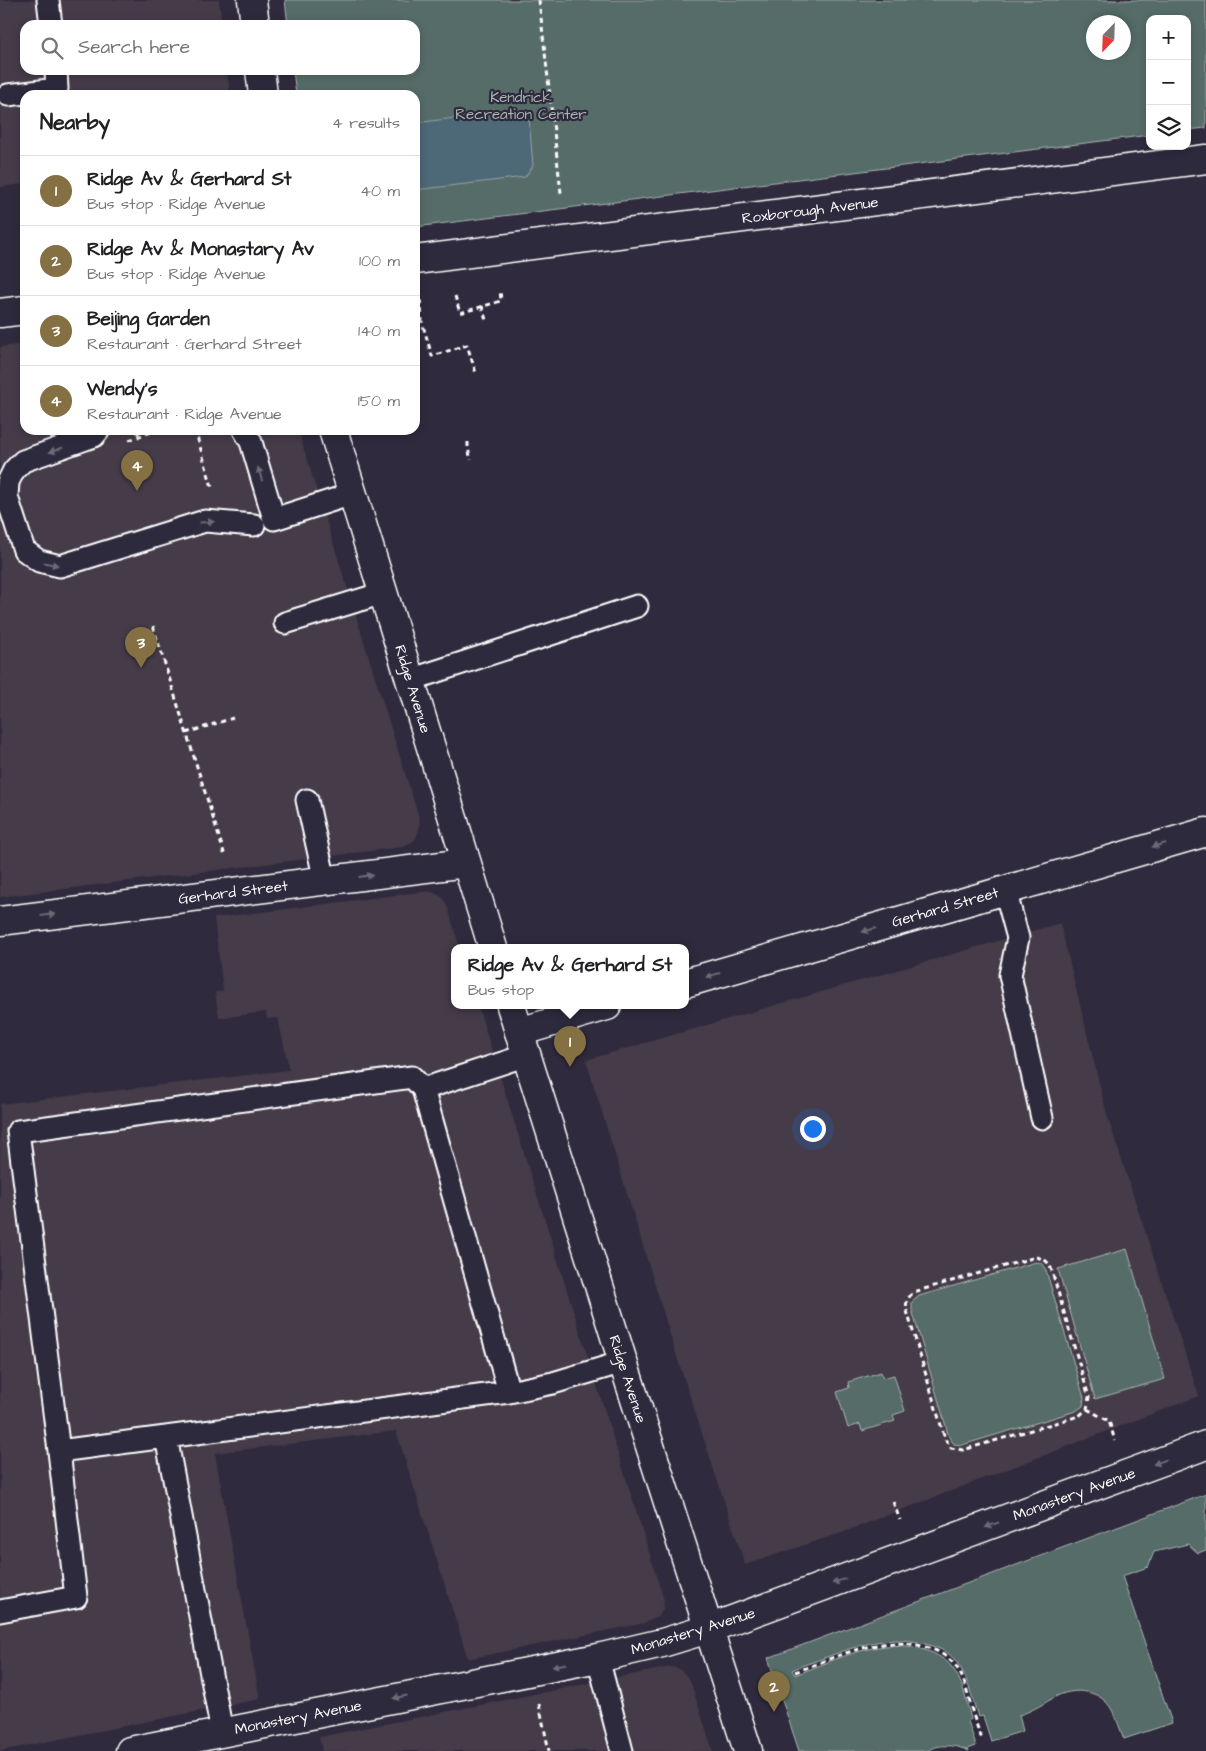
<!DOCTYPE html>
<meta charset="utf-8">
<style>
body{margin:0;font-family:"Architects Daughter",sans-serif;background:#f2f2f2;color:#202124}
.controls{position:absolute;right:15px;top:15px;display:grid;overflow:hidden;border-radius:10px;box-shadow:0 2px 8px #0003}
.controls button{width:45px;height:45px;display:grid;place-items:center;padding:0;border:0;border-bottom:1px solid #e0e0e0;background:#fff;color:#202124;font:25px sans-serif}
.compass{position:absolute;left:1086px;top:15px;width:45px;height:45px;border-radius:50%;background:#fff;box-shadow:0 2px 8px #0003;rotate:203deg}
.you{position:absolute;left:812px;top:1128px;width:18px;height:18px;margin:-12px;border:4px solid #fff;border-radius:50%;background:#1a73e8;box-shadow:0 0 0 8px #1a73e833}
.badge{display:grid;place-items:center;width:32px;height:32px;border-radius:50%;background:#847042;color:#fff;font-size:16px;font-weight:700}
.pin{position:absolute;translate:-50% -41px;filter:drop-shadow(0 1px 2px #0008)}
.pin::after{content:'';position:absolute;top:26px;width:18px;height:15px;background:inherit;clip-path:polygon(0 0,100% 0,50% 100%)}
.popup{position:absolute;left:451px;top:944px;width:238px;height:65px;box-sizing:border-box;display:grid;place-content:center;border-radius:10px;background:#fff;filter:drop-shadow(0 1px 4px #0005);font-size:16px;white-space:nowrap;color:#757577}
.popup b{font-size:19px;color:#202124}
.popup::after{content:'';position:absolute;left:50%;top:100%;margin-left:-10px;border:10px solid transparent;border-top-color:#fff}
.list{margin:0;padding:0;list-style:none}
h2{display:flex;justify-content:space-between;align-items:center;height:65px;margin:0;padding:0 20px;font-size:21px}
h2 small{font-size:16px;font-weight:400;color:#757577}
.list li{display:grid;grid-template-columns:32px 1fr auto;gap:15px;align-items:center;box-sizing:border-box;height:70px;padding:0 20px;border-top:1px solid #e0e0e0}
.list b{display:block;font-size:19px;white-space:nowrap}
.list p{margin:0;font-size:16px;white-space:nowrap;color:#757577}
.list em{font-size:16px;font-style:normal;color:#757577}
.icon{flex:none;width:28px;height:28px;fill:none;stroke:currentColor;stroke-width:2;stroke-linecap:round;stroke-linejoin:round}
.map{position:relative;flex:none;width:1206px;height:1751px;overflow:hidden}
.search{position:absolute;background:#fff;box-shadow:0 2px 8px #0003;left:20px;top:20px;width:400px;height:55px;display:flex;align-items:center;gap:12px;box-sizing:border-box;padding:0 18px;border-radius:15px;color:#757577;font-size:19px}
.panel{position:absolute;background:#fff;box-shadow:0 2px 8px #0003;left:20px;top:90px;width:400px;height:345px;border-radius:15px}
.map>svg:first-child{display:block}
.built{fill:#443b48}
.green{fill:#566c67;stroke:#aab6b3;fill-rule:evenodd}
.water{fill:#4e6776;stroke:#95a4ad}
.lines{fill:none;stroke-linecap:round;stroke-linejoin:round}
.lane-casing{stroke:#fff;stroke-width:25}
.street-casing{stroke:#fff;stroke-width:31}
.secondary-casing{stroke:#fff;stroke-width:31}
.path{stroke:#fff;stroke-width:3;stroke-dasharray:5 4;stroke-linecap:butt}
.lane{stroke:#2f2a3d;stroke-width:21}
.street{stroke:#2f2a3d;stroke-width:28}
.secondary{stroke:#2f2a3d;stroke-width:28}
.oneway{fill:#6d6a77}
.labels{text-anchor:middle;stroke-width:4.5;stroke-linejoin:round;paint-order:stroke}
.park-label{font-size:15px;fill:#aab6b3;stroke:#2f2a3d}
.street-label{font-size:15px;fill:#fff;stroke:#2f2a3d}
</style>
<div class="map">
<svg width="1206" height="1751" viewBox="0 0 1206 1751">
<rect width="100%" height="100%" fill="#2f2a3d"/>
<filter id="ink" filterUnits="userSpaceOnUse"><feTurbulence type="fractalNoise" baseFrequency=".02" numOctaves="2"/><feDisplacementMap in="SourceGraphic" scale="10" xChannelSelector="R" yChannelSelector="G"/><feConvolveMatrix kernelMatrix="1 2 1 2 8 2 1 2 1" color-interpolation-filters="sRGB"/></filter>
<g filter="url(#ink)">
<path class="built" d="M0,0H219L222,25H25V70H227L230,95H25V184L0,187Z
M25,344V430H298L420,821L419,830L416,838L411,843L403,847L0,897V347Z
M428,891L435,893L443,898L447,905L460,948H455V1006H478L664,1600L663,1609L659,1616L645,1623L468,1659L396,1431L215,1453L260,1699L0,1751V1104L289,1070L278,1018L267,1019L266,1012L219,1018L215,992L223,991L214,918Z
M1060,923L1107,1115L1199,1396L844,1532L745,1565L676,1354L586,1060Z
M670,1667L677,1668L682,1671L690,1680L713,1751H322L319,1737Z"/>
<path class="green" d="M285,0H1206V128L1187,130V19H1150V135L415,227V95H296L293,70H415V25H288ZM1094,22H1124V52H1094Z
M1127,1249L1165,1379L1095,1399L1058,1269Z
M1036,1262L1041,1263L1046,1270L1084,1398L1083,1406L1076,1411L962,1445L954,1444L949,1437L912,1310V1302L919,1296Z
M881,1372L883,1378L894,1375L905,1411L893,1415L895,1421L862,1431L860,1424L848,1428L837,1392L849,1388L848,1382Z
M1206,1494V1550L1198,1553L1188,1544L1154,1552L1148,1567L1122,1576L1172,1723L1124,1739C1120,1729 1117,1719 1112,1710C1101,1690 1076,1687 1057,1696C1044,1703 1033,1711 1019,1715L1023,1731L991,1741L983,1716L978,1717C972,1698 968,1676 955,1660C948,1652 939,1648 929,1645C892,1633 859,1645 824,1658C814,1662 802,1665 792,1670L795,1675C836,1660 884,1634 928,1651C936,1654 945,1659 951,1666C963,1680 966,1701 971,1719L968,1721L976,1746L968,1749L969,1751C956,1745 939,1743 927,1751H799L768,1658Z"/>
<path class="water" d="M519,110L529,118L533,166L525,177L415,190V123Z"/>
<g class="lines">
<defs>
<path id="lane" d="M48,0L51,25
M8,95L57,89L56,70
M99,430L94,436L23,461L14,470L8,482L7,497L24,550L39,561L60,566L205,521L254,525
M244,430L251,442L274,519L352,494
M285,623L383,593
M410,680L637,606
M307,800L325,881
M1005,890L1018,938L1010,975L1042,1118
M423,1089L527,1055
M166,1437L59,1451L18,1131L412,1077L423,1089L509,1392
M0,1611L76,1597L59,1451
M598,1658L622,1751
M222,1732L166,1437L509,1392L553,1383L623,1362"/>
<path id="street" d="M415,260L1206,159
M0,313L25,310
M0,921L466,863
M685,983L1206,832
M519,1032L607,1006
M130,1751L598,1658L662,1643L708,1629L1206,1445"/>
<path id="secondary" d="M252,0L255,25
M260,70L263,95
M333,430L493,948
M511,1006L623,1362L748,1751"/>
</defs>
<use href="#lane" class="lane-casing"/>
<use href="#street" class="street-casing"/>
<use href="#secondary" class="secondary-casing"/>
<path class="path" d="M539,0L561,193
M455,296L460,313L501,301L500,290
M421,300L422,322L432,356L467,345L476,373
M482,306L486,320
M137,430L139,436
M195,430L213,490
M129,440L157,430
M468,442V448L471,460
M153,626L225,856
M186,733L233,718
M1036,1257C1044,1259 1048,1261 1051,1268L1089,1397L1087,1409L1079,1416L963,1450L951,1448L945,1439L907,1311C905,1302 908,1295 917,1291Z
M1087,1409L1109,1421L1115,1441
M893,1502L900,1520
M795,1672C840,1656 884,1632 932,1649C945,1654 957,1664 962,1677C966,1685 967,1694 970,1703C973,1715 977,1727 982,1739
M539,1704L549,1751"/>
<use href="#lane" class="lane"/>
<use href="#street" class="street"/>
<use href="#secondary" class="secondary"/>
</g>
<defs><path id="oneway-solid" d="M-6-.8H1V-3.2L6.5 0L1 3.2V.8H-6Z" transform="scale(1.25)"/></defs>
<g class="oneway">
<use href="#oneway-solid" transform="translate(56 450) rotate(161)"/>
<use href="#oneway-solid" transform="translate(260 474) rotate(-107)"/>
<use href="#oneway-solid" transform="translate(207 522) rotate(-3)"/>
<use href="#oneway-solid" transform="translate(51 564) rotate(11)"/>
<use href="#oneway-solid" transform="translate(1159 845) rotate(164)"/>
<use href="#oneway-solid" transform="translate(366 876) rotate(-7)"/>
<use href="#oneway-solid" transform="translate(48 915) rotate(-7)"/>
<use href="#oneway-solid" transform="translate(869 930) rotate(164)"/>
<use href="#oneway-solid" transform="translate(713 975) rotate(164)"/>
<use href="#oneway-solid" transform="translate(1160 1462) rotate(160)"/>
<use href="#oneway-solid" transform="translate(992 1525) rotate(160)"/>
<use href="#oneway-solid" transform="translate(839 1581) rotate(160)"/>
<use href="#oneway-solid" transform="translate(559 1665) rotate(169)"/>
<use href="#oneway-solid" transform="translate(400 1697) rotate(169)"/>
</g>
</g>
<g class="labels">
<g class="park-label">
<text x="521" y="102">Kendrick<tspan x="521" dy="17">Recreation Center</tspan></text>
</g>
<g class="street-label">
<text transform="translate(810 210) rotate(-7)" y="5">Roxborough Avenue</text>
<text transform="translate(413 689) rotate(73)" y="5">Ridge Avenue</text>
<text transform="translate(233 892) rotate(-7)" y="5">Gerhard Street</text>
<text transform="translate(945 907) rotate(-16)" y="5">Gerhard Street</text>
<text transform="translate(628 1379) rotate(72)" y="5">Ridge Avenue</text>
<text transform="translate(1074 1494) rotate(-20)" y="5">Monastery Avenue</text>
<text transform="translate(693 1631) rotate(-17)" y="5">Monastery Avenue</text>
<text transform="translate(298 1717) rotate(-11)" y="5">Monastery Avenue</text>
</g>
</g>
</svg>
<div class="controls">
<button>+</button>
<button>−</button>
<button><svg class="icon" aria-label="layers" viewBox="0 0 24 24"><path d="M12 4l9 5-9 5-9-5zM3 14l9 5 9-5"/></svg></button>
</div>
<svg class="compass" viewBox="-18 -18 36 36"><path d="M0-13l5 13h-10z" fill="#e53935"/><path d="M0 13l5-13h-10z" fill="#757577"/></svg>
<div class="you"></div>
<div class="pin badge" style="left:570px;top:1067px">1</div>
<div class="popup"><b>Ridge Av &amp; Gerhard St</b>Bus stop</div>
<div class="pin badge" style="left:774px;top:1712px">2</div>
<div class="pin badge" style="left:141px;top:668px">3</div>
<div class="pin badge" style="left:137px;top:491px">4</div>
<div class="search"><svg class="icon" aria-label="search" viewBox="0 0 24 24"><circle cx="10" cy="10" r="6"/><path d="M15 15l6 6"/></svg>Search here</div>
<section class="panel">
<h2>Nearby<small>4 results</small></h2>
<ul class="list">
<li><span class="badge">1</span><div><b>Ridge Av &amp; Gerhard St</b><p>Bus stop · Ridge Avenue</p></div><em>40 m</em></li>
<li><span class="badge">2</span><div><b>Ridge Av &amp; Monastary Av</b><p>Bus stop · Ridge Avenue</p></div><em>100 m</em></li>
<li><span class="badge">3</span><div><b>Beijing Garden</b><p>Restaurant · Gerhard Street</p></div><em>140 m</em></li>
<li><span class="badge">4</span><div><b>Wendy's</b><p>Restaurant · Ridge Avenue</p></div><em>150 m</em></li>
</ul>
</section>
</div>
